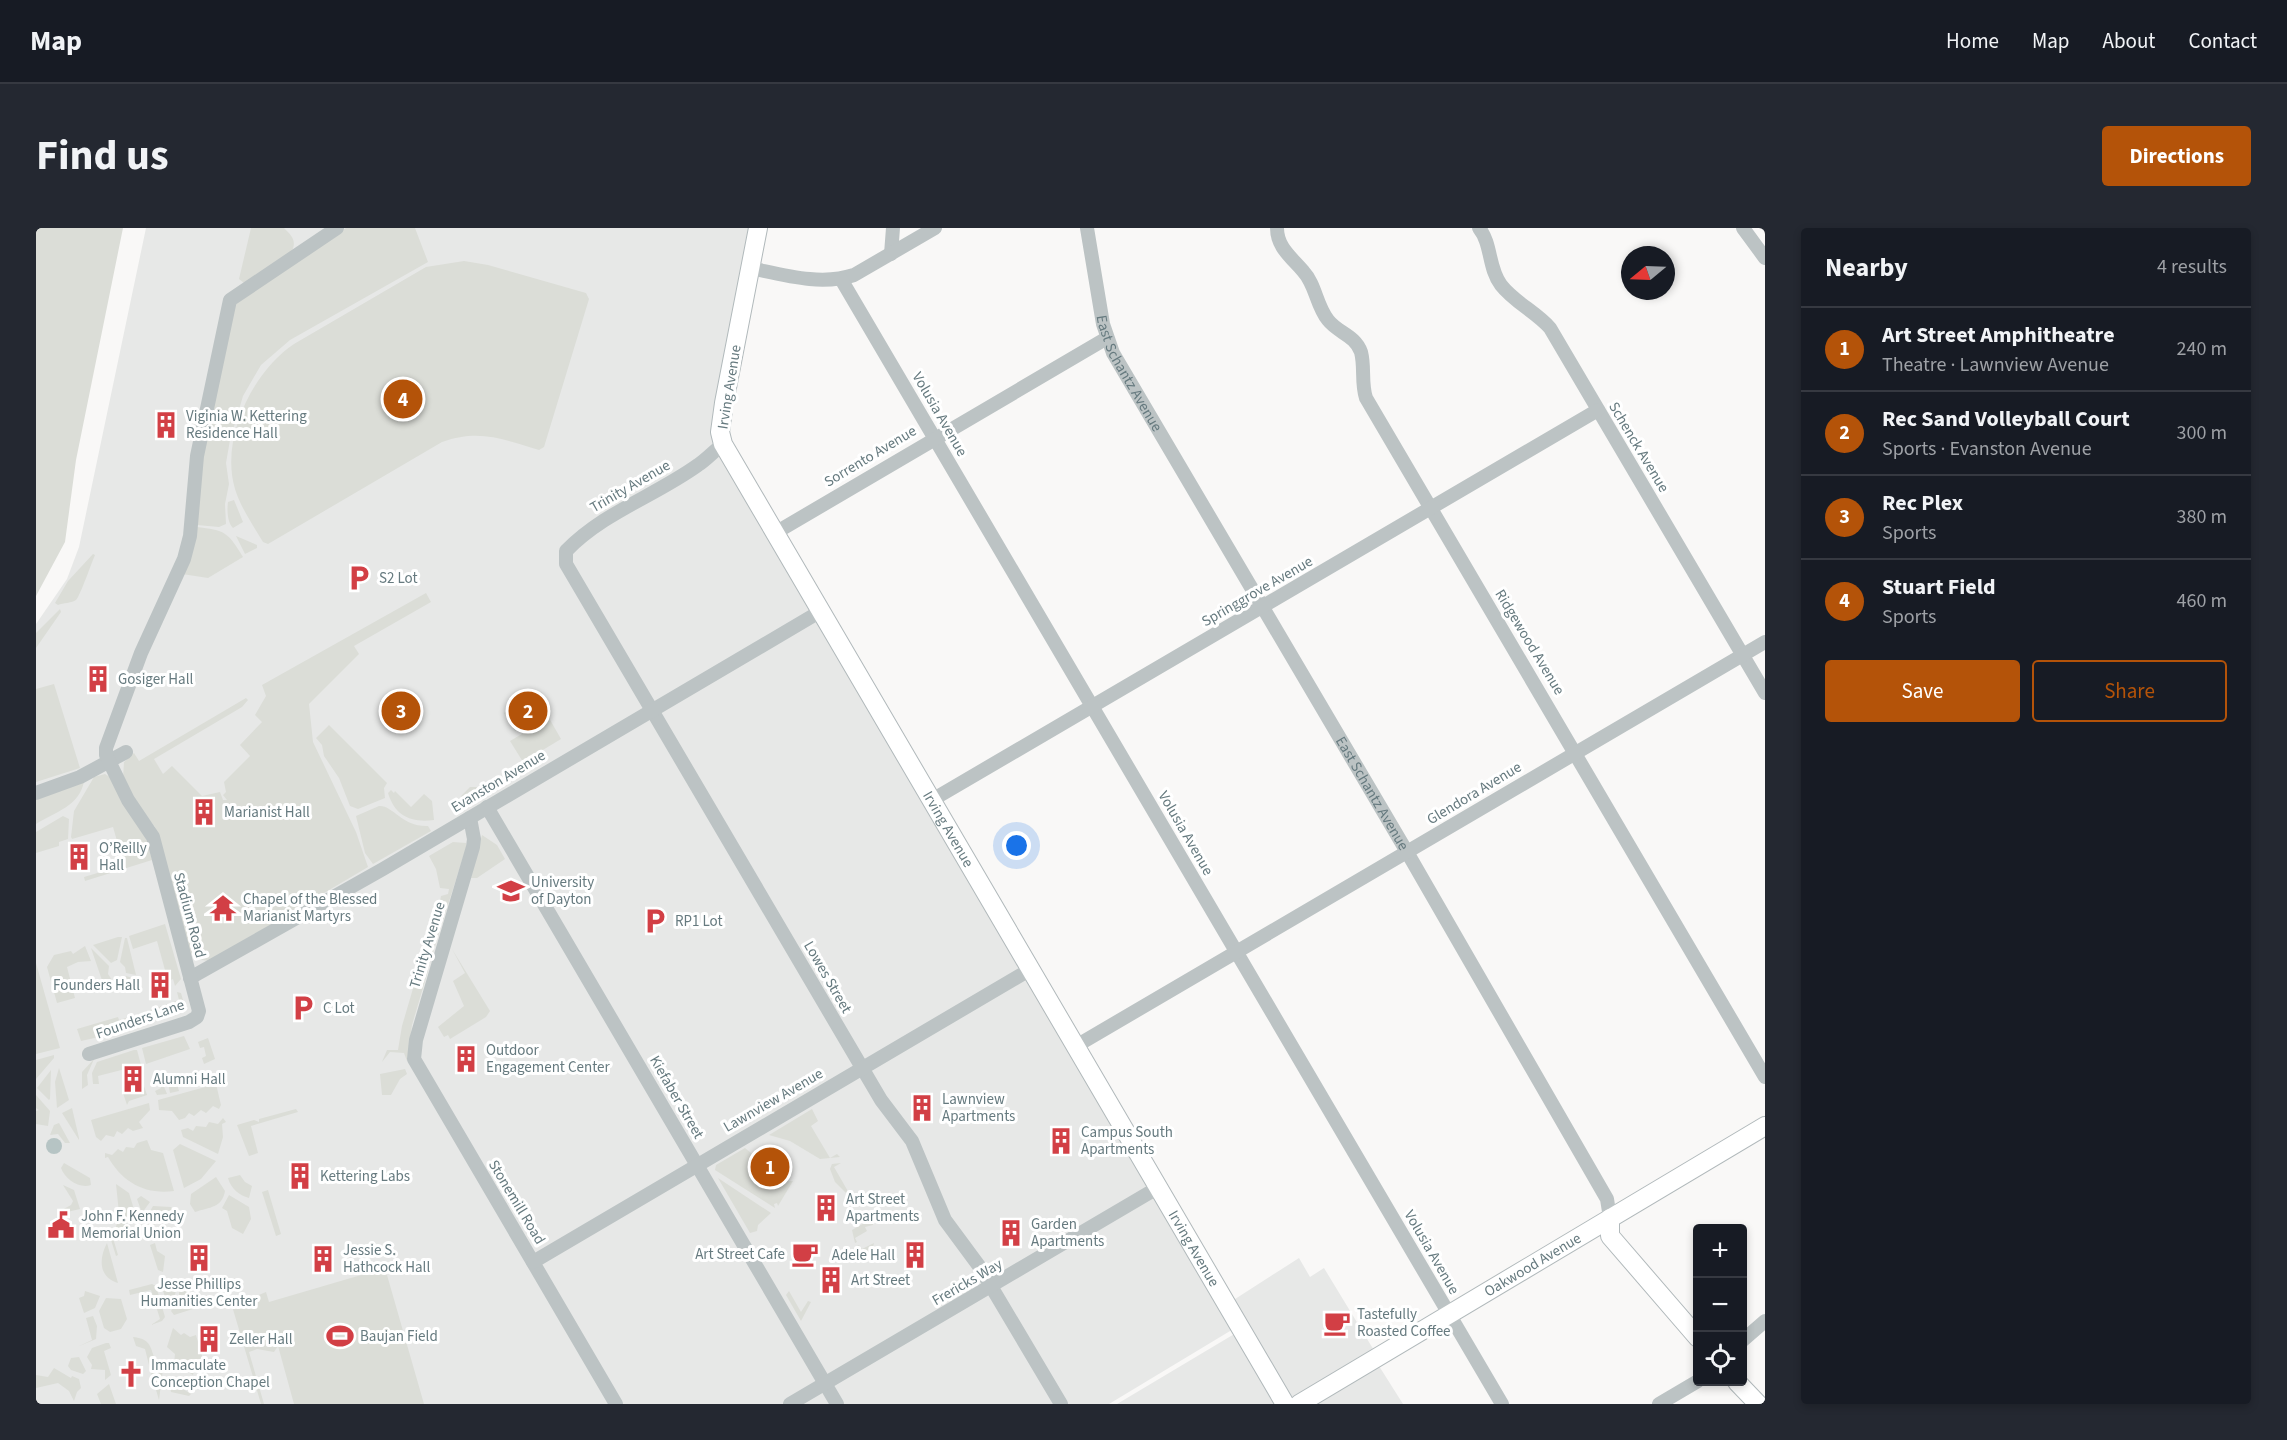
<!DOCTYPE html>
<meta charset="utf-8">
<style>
body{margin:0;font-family:"Source Sans 3",sans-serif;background:#242831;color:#f1f3f6}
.controls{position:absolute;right:18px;bottom:18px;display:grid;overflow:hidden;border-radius:6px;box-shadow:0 3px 9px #0003}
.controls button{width:54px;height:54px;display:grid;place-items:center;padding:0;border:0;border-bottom:2px solid #363941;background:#171b24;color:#f1f3f6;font:30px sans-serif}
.compass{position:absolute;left:1585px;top:18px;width:54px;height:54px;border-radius:50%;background:#171b24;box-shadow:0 3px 9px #0003;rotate:251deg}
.you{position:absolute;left:981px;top:618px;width:21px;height:21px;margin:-15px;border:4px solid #fff;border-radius:50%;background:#1a73e8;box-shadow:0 0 0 9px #1a73e833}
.badge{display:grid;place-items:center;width:39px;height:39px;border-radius:50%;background:#b45309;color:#fff;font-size:20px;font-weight:700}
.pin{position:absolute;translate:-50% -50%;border:3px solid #fff;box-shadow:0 2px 6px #0006}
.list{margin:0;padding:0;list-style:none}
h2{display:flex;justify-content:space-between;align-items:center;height:78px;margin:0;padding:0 24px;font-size:26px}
h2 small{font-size:20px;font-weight:400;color:#9ea1a6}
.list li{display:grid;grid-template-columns:39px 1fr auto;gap:18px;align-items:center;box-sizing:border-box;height:84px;padding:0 24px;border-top:2px solid #363941}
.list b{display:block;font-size:22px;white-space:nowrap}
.list p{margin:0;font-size:20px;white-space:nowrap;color:#9ea1a6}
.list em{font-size:20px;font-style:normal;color:#9ea1a6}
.actions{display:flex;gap:12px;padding:18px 24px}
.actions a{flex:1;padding:14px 0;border:2px solid #b45309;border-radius:6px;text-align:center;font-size:21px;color:#b45309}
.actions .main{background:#b45309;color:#fff}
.icon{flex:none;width:33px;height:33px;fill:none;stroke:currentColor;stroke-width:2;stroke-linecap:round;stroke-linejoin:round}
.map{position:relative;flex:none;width:1729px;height:1176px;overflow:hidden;border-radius:6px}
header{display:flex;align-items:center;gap:36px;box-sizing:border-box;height:84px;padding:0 30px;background:#171b24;border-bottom:2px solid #363941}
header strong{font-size:28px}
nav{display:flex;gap:33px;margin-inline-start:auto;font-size:21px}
.intro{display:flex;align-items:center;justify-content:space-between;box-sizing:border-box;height:144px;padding:0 36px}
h1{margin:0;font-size:42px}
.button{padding:15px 27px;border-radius:6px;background:#b45309;color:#fff;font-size:21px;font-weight:700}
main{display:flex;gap:36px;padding:0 36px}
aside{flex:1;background:#171b24;border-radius:6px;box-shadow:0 3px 9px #0003}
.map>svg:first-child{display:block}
.built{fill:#e7e8e7}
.green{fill:#dbddd7}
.water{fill:#b6c4c4}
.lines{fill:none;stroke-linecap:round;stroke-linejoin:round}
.secondary-casing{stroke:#b1b9bb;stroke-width:20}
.street{stroke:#bcc3c4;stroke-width:14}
.secondary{stroke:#fff;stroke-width:18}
.labels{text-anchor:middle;stroke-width:6;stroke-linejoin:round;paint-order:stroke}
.street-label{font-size:15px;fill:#667a7f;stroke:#fff}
.poi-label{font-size:15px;fill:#667a7f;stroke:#fff;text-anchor:start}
</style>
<header>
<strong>Map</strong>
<nav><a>Home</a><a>Map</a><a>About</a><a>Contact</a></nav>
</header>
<div class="intro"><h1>Find us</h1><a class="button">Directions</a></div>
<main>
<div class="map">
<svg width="1729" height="1176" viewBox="0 0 1729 1176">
<rect width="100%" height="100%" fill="#f9f8f7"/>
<path class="built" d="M110,0H722L684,204L1204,1097L1073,1176H0V396L31,351L43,319Z
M1263,1030L1274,1049L1288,1040L1339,1124L1258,1173L1196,1073Z
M1200,1105L1241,1176H1081Z
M1343,1138L1367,1176H1281Z"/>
<path class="green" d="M0,0H87L40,232L29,314L0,368Z
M215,0H248C255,7 261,12 256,23L208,55L203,51Z
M310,0H379L392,34L254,112L225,137L207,168L194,212L190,235L193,256L189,276L190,296L183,299L161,297L164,242L195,86L201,74Z
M428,33L452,37L550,65L553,71L508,219L503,222C466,211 444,201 406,214L232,316L227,314C217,297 205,280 199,261C184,211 216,144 258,116L390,39Z
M198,272L207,294L197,300C191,294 191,281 192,274Z
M160,299C189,302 192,304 207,329L172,350L146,346Z
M200,308L221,317V320L209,326Z
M57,326L59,327C57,331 43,371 40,372C36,375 27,375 22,377L19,375L32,353Z
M390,365L395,374L318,418L323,426L273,476L277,514L320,604L332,639L173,733L159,731L154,724L119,599L97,570L87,550L88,534L98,525L103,533L210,470L212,472L206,479L118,531L127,546L136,538L166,568L184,564L187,572H191L187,567L190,564L188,554L214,528L204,517L226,494L219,487L230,468L226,457Z
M24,381L25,384L0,420V405Z
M18,456L44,540L0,554V461Z
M505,464L515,482L479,503L468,485Z
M513,490L525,511L487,534L474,513Z
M293,497L351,555L348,560L349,570L322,581L314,578L303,550L288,528L286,517L280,510Z
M69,546L74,549L109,606L116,632L49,653L48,649L88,637L77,599L36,611L35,609L38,583L58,549Z
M48,553C44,578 19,584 0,596V571Z
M434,559H445L455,565L423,583L425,568Z
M355,562L358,565L359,563L375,579L388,566L396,573L398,592C375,595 359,588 352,565Z
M343,578C357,577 366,599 392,598L395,603L337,636L329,625L320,588Z
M27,588L33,591L32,611L23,614V618L0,625V604Z
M446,607L461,617L469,631L441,650H435Z
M417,614L430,615V620L392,740L384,737L402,683L405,668L412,666L413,661L404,660L400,641L393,628Z
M129,696L145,751L139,758L137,751L132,753L121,713L97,721L93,708Z
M82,709H86L81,732L75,735L57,717Z
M89,710H91L100,747L90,745L89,739L84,734Z
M49,718L55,733L42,734L31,739L39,770L21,775L11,739L18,727L35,723L37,726Z
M55,720L73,738L72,746L76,752L81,754L83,762L79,763L77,758L69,761Z
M416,721L454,783L450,789L414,811L412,807L408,809L402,799L428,778L417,753L429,745Z
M0,735L24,820L0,826Z
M383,740L392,743L376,797L371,833L368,825L354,824L346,834L351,822H362L366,798Z
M90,748L103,752L106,759L87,760L85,753Z
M141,764L145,765L150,783L102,798L97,788L143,772Z
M82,789L83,792L90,790L91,801L86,802L81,795L61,801L63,809L45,813L41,801Z
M148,808L154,821L110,836L106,820Z
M172,810L179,831L168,836L166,830L170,828L168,819L164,820L162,814Z
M98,822H101L105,837L62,848L63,856H57L56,845L61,834Z
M18,827V830L0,851V832Z
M58,831L51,847L52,857L46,861V844Z
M23,840L33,872L21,880L19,854Z
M369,841L371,846L364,851L355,867H346L344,846Z
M15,842L14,871L13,872L1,860Z
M139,849L143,863L134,865L132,854L127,856L131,866L121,867L119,863L125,860L123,853Z
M180,856L185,877L183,881L177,878L170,885L165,882L158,888L153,885L149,890L143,892L136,883L123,882L122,872Z
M108,858L111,867L93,873L91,877L87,865Z
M0,867L14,883L12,898L0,896V883L3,882L0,880Z
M113,875L114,882L103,894L107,900L97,903L92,900L86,906L81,903L78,909L70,907L65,913L60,909L55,892Z
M36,880L43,910V912L26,885Z
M260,881L262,884L215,898L222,925L213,928L201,897L218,892L223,894V891Z
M776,881L782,893L775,898L794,930L801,926L804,929L784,931L754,913L733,907Z
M187,890L190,894L186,896L187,909L182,926L147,909L145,902L152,900L157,903L160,898L170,899L173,894L182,896Z
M23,895L34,915H29L22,906L14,907L18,897Z
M111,912L115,922L127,925L138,963C109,967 86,954 72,929L69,930V925L76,927L82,921L87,924L90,919L98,920L101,915Z
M144,916L180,933L165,951L148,960L137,922Z
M709,920L720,929L714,947L740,954L757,953L742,978L741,975L738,976L739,980L679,942L680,937Z
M28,935L54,950L55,957C43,961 29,951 25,940Z
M805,935L798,939L817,972L799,954L794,941L796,936Z
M204,947L209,954L216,958L213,970C203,967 195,961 192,950Z
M180,949L189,963C186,980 174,979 159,984L154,976L155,966Z
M682,950L735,985L722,997L721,1003L714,1005Z
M80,956L93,965L100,988L96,991L83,985Z
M27,957L38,962L44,981L27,985L26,982L35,977L37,973Z
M232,962L245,1006L240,1008L226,964Z
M193,967L213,979L215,991L207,1006L196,1000L191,983L186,980Z
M105,968L114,974L106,985L101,971Z
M117,978L135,979L142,988L120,994L115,1002L118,1010L112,1011L108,994Z
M837,990V997L829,999L831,1003L819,1010L821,1014L819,1015L816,1002Z
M82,993L105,1004L101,1007L100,1004L77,1010L82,1027L80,1028L75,1012Z
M71,1015L82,1055C62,1049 63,1030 71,1015Z
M119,1015L121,1023L129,1028L127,1044L122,1042L114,1017Z
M838,1015L837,1019L843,1021L840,1028L832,1027L825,1031L821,1018L823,1017L826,1021Z
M349,1040L388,1176H258L242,1118L238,1124L221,1121L213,1124L228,1176H225L196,1078L230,1064L233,1074Z
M134,1051L138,1053L140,1063L137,1073L134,1070L130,1073L126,1059L130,1052Z
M151,1051L160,1080L138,1087L135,1083L143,1070V1057Z
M116,1056L120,1058L129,1089L126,1093L115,1097L124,1091L115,1062L94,1067L93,1062Z
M49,1063L64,1068L59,1080L48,1085L43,1070L48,1068Z
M753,1063L765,1084L772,1073L775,1074L765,1093L750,1067Z
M70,1070L85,1071L91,1091L85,1101L74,1104L68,1100L63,1083Z
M57,1088L61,1098L60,1111L41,1119L56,1112L50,1090Z
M137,1100L145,1107L148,1105L154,1109L160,1107L167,1131L161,1133L157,1147L147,1141L149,1138L138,1135L139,1126L131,1119Z
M97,1109C118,1111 114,1123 121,1136L114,1141L109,1121L100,1118Z
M70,1115H73L75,1120L68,1123L75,1147L69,1152V1142L55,1141L56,1137L51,1129L56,1120Z
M43,1129L50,1143L47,1146L35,1142L32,1138L35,1130Z
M123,1139L127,1141L123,1172L115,1145Z
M18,1140L35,1150L36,1148L43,1151L45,1160L41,1164L38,1173L33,1163L22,1155L0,1160V1147L12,1149Z
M73,1156L80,1176H65L61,1166Z
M139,1156L155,1166L153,1168L135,1164L134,1158Z"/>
<path class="water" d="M10 918a8 8 0 1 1 16 0a8 8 0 1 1-16 0Z"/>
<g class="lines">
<defs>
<g id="secondary">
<path id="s2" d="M722,0L688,175L684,204L687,216L1249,1176"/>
<path d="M1574,990V1008L1662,1110"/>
<path d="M1701,1154L1722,1176"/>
<path id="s3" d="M1263,1176L1729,898"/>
</g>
</defs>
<use href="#secondary" class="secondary-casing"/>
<g class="street">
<path id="s1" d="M1051,0L1067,96L1077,125L1371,624L1571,971L1574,990"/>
<path d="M1241,0C1241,19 1255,29 1267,43C1280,57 1280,77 1292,92C1302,105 1319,107 1325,124C1329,139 1325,155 1330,170L1729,849"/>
<path d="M1443,0C1456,16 1452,40 1465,57C1478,74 1500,84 1514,100L1729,465"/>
<path d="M1707,0L1729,30"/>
<path d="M855,26L857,0"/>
<path d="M714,40C748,47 785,58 818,47L899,0"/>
<path d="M805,51L1466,1176"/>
<path d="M687,216C678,223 671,231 662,237C619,268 568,284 530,323V336L845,872L876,913L909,992L943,1038L1025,1176"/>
<path d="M739,305L1071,110"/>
<path d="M0,565L44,549L90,524"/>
<path d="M896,572L1562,182"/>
<path d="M451,579L801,1176"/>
<path d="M434,590L438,611L437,619L380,812L378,831L580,1176"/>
<path d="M154,750L347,641L785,383"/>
<path d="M1040,818L1729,414"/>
<path d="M53,826L153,794L161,789L163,783L117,609L92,572L70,527V520L105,425L148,331L154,308L161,228L194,72L301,0"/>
<path d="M497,1034L995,741"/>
<path d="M1706,1113L1729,1093"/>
<path d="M754,1176L1123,959"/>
<path d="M1623,1176L1662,1153"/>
</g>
<use href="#secondary" class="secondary"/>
</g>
<defs>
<symbol id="building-bare" viewBox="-9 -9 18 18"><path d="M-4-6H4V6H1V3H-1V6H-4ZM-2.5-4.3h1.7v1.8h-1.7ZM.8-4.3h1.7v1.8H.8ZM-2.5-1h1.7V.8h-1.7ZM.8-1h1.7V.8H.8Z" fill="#d23f45" stroke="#fff" stroke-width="2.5" paint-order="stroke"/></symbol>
<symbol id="parking-bare" viewBox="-9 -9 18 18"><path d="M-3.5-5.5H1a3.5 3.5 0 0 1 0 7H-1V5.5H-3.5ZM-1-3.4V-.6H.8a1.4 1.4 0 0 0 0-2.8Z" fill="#d23f45" stroke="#fff" stroke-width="2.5" paint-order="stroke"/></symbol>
<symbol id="university-bare" viewBox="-9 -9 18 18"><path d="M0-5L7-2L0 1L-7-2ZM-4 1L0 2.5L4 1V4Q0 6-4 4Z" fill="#d23f45" stroke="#fff" stroke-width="2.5" paint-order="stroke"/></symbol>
<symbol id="temple-bare" viewBox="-9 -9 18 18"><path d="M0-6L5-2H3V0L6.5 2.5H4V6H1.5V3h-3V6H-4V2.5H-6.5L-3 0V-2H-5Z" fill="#d23f45" stroke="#fff" stroke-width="2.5" paint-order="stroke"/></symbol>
<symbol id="civic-bare" viewBox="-9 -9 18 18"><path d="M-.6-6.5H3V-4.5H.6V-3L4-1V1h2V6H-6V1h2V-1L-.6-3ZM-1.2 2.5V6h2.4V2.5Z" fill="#d23f45" stroke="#fff" stroke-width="2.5" paint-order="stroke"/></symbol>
<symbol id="cafe-bare" viewBox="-9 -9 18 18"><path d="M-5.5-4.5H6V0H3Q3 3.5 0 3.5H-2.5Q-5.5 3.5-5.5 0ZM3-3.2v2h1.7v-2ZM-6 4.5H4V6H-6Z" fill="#d23f45" stroke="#fff" stroke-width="2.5" paint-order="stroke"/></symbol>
<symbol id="stadium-bare" viewBox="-9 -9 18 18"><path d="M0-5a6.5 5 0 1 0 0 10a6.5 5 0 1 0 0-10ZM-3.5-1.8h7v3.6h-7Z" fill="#d23f45" stroke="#fff" stroke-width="2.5" paint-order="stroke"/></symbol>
<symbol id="church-bare" viewBox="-9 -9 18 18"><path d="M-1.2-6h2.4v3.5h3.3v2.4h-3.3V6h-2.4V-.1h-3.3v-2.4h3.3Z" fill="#d23f45" stroke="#fff" stroke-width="2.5" paint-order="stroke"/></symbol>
</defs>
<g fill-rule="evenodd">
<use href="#building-bare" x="111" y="178" width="38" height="38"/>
<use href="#parking-bare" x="304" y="331" width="38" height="38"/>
<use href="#building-bare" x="43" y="432" width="38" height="38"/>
<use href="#building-bare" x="149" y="565" width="38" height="38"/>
<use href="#building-bare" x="24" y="610" width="38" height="38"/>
<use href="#university-bare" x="456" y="644" width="38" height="38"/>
<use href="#temple-bare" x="168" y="661" width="38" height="38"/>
<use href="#parking-bare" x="600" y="674" width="38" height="38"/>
<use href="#building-bare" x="105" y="738" width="38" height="38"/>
<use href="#parking-bare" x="248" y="761" width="38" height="38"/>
<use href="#building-bare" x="411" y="812" width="38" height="38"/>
<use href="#building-bare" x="78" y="832" width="38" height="38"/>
<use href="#building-bare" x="867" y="861" width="38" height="38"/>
<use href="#building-bare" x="1006" y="894" width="38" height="38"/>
<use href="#building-bare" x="245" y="929" width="38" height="38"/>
<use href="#building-bare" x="771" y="961" width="38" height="38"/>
<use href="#civic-bare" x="6" y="978" width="38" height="38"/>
<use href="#building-bare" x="956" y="986" width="38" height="38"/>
<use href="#cafe-bare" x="750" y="1007" width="38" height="38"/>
<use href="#building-bare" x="860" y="1008" width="38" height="38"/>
<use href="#building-bare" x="144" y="1011" width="38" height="38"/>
<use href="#building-bare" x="268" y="1012" width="38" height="38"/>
<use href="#building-bare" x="776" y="1033" width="38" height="38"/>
<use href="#cafe-bare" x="1282" y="1076" width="38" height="38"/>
<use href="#stadium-bare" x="285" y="1089" width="38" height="38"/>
<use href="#building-bare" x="154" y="1092" width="38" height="38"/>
<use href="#church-bare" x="76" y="1127" width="38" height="38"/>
</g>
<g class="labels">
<g class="street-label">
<text dy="5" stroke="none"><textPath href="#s1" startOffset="153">East Schantz Avenue</textPath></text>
<text transform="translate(693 159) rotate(-81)" y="5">Irving Avenue</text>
<text transform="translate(904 186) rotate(60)" y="5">Volusia Avenue</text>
<text transform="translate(1603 219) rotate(59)" y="5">Schenck Avenue</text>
<text transform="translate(834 228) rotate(-31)" y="5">Sorrento Avenue</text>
<text transform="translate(594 258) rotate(-30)" y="5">Trinity Avenue</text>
<text transform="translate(1221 363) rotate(-30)" y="5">Springgrove Avenue</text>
<text transform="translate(1494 414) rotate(59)" y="5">Ridgewood Avenue</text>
<text transform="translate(462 553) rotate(-31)" y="5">Evanston Avenue</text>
<text transform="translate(1438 565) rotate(-31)" y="5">Glendora Avenue</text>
<text dy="5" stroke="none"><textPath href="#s1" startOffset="639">East Schantz Avenue</textPath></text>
<text dy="5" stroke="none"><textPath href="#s2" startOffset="666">Irving Avenue</textPath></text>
<text transform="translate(1150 605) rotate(60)" y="5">Volusia Avenue</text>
<text transform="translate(154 687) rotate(75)" y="5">Stadium Road</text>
<text transform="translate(391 717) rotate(-73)" y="5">Trinity Avenue</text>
<text transform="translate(792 749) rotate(60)" y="5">Lowes Street</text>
<text transform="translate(104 791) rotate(-19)" y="5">Founders Lane</text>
<text transform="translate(641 869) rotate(60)" y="5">Kiefaber Street</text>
<text transform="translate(737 872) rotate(-30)" y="5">Lawnview Avenue</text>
<text transform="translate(481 974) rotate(59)" y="5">Stonemill Road</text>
<text dy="5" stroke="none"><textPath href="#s2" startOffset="1152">Irving Avenue</textPath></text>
<text transform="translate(1396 1024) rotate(60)" y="5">Volusia Avenue</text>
<text dy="5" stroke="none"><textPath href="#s3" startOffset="272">Oakwood Avenue</textPath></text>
<text transform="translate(931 1054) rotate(-30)" y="5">Frericks Way</text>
</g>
<g class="poi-label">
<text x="150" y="193">Viginia W. Kettering<tspan x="150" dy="17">Residence Hall</tspan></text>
<text x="343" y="355">S2 Lot</text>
<text x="82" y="456">Gosiger Hall</text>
<text x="188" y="589">Marianist Hall</text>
<text x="63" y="625">O’Reilly<tspan x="63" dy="17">Hall</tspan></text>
<text x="495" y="659">University<tspan x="495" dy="17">of Dayton</tspan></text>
<text x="207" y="676">Chapel of the Blessed<tspan x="207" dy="17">Marianist Martyrs</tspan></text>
<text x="639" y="698">RP1 Lot</text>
<text x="104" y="762" text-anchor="end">Founders Hall</text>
<text x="287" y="785">C Lot</text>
<text x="450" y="827">Outdoor<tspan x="450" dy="17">Engagement Center</tspan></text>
<text x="117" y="856">Alumni Hall</text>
<text x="906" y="876">Lawnview<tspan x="906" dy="17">Apartments</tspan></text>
<text x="1045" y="909">Campus South<tspan x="1045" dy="17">Apartments</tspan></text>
<text x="284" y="953">Kettering Labs</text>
<text x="810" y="976">Art Street<tspan x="810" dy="17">Apartments</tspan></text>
<text x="45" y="993">John F. Kennedy<tspan x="45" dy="17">Memorial Union</tspan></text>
<text x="995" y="1001">Garden<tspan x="995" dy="17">Apartments</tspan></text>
<text x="307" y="1027">Jessie S.<tspan x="307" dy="17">Hathcock Hall</tspan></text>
<text x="749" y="1031" text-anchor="end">Art Street Cafe</text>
<text x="859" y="1032" text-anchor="end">Adele Hall</text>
<text x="815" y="1057">Art Street</text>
<text x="163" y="1061" text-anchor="middle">Jesse Phillips<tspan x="163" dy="17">Humanities Center</tspan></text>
<text x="1321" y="1091">Tastefully<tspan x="1321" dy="17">Roasted Coffee</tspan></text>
<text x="324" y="1113">Baujan Field</text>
<text x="193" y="1116">Zeller Hall</text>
<text x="115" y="1142">Immaculate<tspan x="115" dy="17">Conception Chapel</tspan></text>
</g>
</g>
</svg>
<div class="controls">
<button>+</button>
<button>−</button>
<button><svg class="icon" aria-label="locate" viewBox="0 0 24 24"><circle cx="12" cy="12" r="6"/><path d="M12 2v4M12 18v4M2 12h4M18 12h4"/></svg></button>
</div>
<svg class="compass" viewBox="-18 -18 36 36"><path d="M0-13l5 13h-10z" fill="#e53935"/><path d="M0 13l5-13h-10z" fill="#9ea1a6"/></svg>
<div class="you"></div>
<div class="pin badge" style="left:734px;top:939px">1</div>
<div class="pin badge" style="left:492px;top:483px">2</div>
<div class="pin badge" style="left:365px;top:483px">3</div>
<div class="pin badge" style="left:367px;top:171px">4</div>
</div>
<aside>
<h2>Nearby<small>4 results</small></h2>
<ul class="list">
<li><span class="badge">1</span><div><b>Art Street Amphitheatre</b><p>Theatre · Lawnview Avenue</p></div><em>240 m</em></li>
<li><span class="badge">2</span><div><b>Rec Sand Volleyball Court</b><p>Sports · Evanston Avenue</p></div><em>300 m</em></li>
<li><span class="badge">3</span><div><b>Rec Plex</b><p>Sports</p></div><em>380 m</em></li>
<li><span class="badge">4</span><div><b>Stuart Field</b><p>Sports</p></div><em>460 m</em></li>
</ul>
<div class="actions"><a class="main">Save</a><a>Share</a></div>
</aside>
</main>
